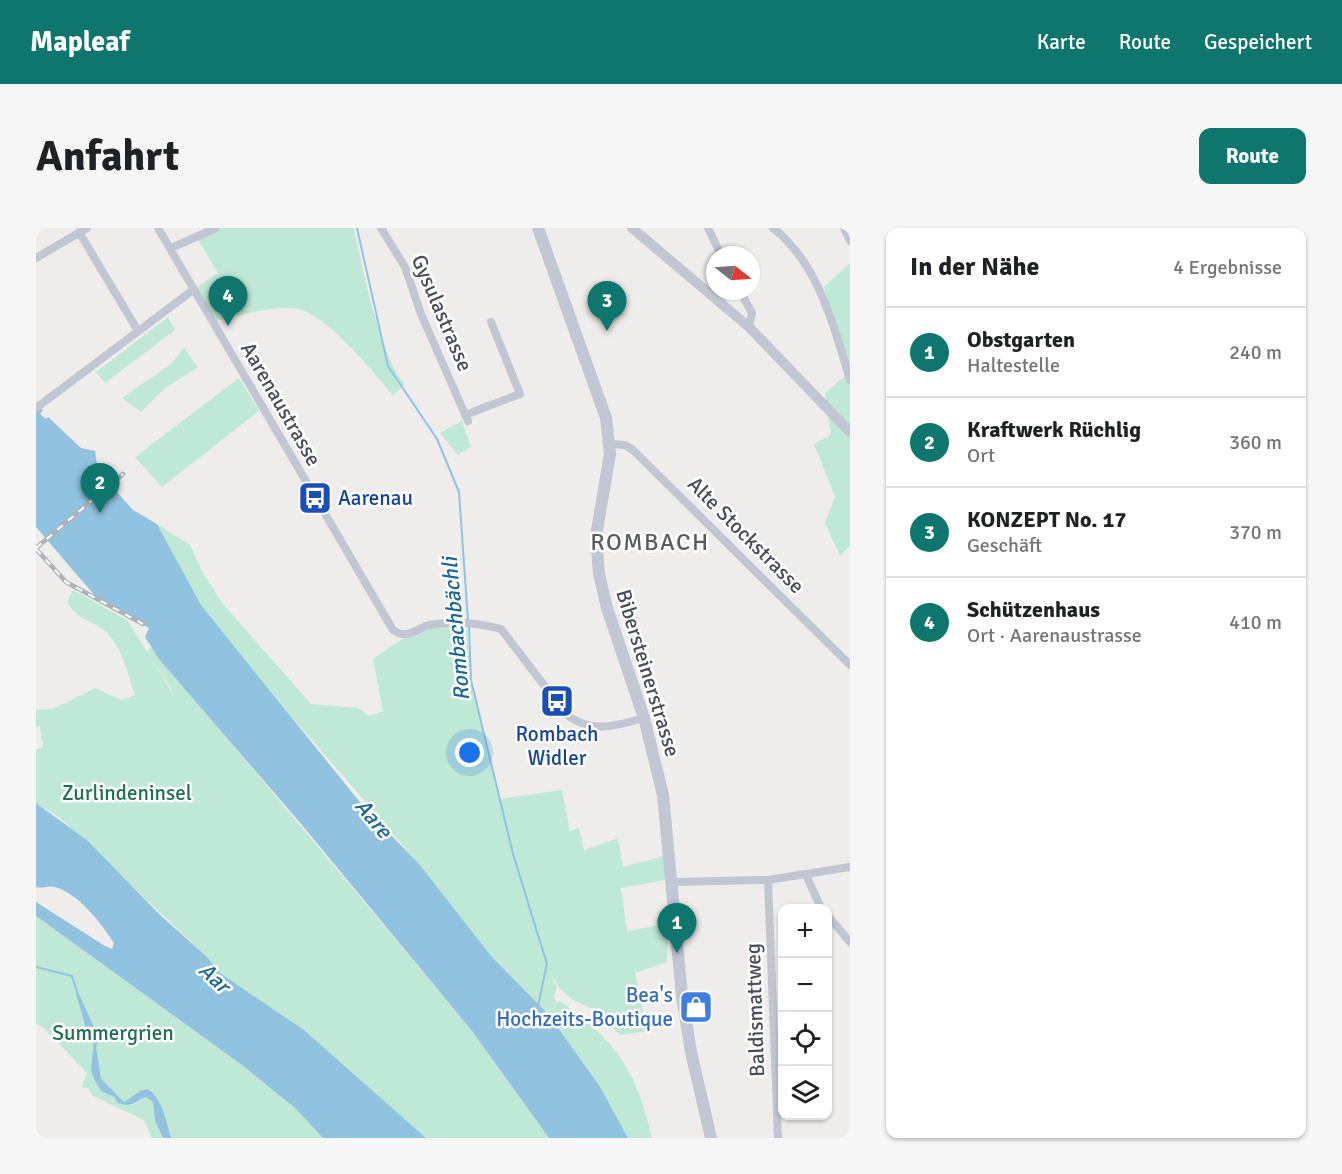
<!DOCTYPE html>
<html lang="de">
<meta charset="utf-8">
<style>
body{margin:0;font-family:Signika,sans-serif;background:#f6f6f6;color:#202124}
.controls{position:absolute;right:18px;bottom:18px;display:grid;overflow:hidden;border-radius:12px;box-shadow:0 2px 4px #0004}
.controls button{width:54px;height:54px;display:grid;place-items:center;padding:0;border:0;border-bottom:2px solid #e0e0e0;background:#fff;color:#202124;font:30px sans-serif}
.compass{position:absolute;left:670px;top:18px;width:54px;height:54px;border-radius:50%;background:#fff;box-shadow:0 2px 4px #0004;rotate:107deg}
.you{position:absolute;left:434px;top:525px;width:21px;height:21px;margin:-15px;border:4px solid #fff;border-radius:50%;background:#1a73e8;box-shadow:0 0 0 9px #1a73e833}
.badge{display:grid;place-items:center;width:39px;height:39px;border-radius:50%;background:#0f766e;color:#fff;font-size:20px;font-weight:700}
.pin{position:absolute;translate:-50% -50px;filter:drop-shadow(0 2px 3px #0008)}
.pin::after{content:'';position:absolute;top:32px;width:21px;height:18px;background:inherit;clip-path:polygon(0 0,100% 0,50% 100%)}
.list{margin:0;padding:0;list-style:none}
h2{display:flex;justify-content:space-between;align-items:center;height:78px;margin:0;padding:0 24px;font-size:26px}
h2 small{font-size:20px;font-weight:400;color:#757577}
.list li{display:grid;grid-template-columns:39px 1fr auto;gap:18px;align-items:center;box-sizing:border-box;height:90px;padding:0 24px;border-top:2px solid #e0e0e0}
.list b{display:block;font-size:22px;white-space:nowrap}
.list p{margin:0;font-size:20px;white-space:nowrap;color:#757577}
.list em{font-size:20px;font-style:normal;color:#757577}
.icon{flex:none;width:33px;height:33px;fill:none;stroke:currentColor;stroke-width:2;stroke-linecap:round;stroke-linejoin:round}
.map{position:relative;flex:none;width:814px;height:910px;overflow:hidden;border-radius:12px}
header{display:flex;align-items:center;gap:36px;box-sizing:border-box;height:84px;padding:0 30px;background:#0f766e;color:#fff}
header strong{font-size:28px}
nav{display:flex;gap:33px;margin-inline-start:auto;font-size:21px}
.intro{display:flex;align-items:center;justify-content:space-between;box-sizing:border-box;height:144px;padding:0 36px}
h1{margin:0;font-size:42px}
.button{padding:15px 27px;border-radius:12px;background:#0f766e;color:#fff;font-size:21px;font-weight:700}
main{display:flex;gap:36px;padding:0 36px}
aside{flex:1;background:#fff;border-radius:12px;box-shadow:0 2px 4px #0004}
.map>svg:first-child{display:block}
.green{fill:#bfe8d6}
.water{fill:#91c2e0}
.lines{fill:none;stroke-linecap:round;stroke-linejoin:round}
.stream{stroke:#91c2e0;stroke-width:2}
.minor{stroke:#c1c6d0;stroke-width:8}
.tertiary{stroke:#c1c6d0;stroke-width:10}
.secondary{stroke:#c1c7d3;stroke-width:12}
.rail-casing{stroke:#afb1b6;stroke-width:4.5}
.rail{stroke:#fff;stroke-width:2;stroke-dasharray:7;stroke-linecap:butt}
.labels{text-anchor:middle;stroke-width:5;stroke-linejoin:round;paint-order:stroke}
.street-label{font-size:21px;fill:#474d57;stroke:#fff}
.transit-label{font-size:21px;fill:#164399;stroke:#fff;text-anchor:start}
.park-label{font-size:21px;fill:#216f56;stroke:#fff}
.shop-label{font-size:21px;fill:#366cbe;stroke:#fff;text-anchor:end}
.water-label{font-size:22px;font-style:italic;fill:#1d6694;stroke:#fff}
.quarter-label{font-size:24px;letter-spacing:1.5px;fill:#5a5c60;stroke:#fff}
</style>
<header>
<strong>Mapleaf</strong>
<nav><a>Karte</a><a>Route</a><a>Gespeichert</a></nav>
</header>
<div class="intro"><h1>Anfahrt</h1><a class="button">Route</a></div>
<main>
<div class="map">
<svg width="814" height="910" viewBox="0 0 814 910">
<rect width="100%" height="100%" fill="#efedec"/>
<path class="green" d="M180,0H318C326,39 344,128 369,157L357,167C337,144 291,87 262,81C240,76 199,89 176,94L157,62L182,45L161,10Z
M814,35V317L804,328L789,295L799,269L778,216L795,207L789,165L811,146L788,59Z
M132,89L139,102L69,155L60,144Z
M148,120L162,139L128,161L105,184L86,170L135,136Z
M203,150L223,183L126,259L99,229Z
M426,193L435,218L422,227L404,205Z
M121,296L154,317L167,345L186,375L275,476L322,480L333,488L347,483L337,431C362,414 400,383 431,401L435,452L463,571L526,562L534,603L543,600L548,622L582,610L587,639L627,628L629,652L585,660L591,703L631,696V734L599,745L611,803L584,807L557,781L537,772L524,761L515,746L521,760L518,769L521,775L524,773C581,814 600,841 616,910H592L563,857L512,786L456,729L383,636L256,489L165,377Z
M37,362L91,392L133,459L138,473L134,459L111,424L115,419L436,803L513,910H390L268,802L184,745L171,729L23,589L0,575V522L7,519L4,498L0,499V482L17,481L59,460L85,472L99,467C92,447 87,421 72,406C58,391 47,397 31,375Z
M0,688L206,837L259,880L287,910H135L123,874L112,861L104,863L88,874L72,861L65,863L95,878L110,869L117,874L119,893L127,910H116L108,892L57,868L52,860L46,859L51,845L10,802L0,795Z"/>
<path class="water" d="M0,178L7,182L4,186L10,191L12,189L45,220L59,223L62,243L97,282L121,296L165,377L327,578L383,636L456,729L512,786L563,857L592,910H513L436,803L266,597L123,431L109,409L113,400L59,368L0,299Z
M0,575L52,613L124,687L171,729L184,745L268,802L390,910H287L259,880L206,837L0,688V674L69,718L76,721L78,715C65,695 43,666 19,659C13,657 7,661 0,659Z
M42,764L63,810L60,819L65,851L88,874L104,863L112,861C127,872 130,893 135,910H127L119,893L117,874L110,869C97,874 98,880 82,875L78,869L65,863L58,851L55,842L58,811L51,803L40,766Z"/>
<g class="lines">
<path class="stream" d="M321,0L352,138L401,211L423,264L432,393
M433,399L435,452L477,626L511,736L502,778
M0,739L36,748L42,767"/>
<path class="minor" d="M122,0L357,402C362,405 365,407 370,406C379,405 385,399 393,397C414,393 444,395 465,401L530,486C554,506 580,498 608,490
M345,0L369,39L385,86L432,193
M672,0L685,27
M737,0C783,36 798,99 814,152
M808,0L814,13
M43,4L102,103
M135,20L180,0
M0,30L51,0
M704,63L716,85L713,99
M0,180L157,62
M429,187L484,166L455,94
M574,216L589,217L597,222L814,437
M770,647L785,680
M732,652L742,910
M636,654L732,652L814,639
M792,688L814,714"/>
<path class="tertiary" d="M596,0L713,99L814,204"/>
<path class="secondary" d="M502,0L570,190L574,226L560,308L563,346L571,380L608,490L627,567L646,768L655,824L675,910"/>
<defs>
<path id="rail" d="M0,320L87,246
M0,321L30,354L107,396"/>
</defs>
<use href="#rail" class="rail-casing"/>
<use href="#rail" class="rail"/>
</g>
<defs>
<symbol id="bus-square" viewBox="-11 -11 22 22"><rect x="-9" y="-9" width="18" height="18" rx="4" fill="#1a4fb4" stroke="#fff"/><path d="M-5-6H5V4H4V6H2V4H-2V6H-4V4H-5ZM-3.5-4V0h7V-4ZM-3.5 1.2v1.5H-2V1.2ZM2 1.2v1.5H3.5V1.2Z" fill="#fff"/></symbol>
<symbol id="shop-square" viewBox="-11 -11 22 22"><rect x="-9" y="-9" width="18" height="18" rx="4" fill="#3f7fe0" stroke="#fff"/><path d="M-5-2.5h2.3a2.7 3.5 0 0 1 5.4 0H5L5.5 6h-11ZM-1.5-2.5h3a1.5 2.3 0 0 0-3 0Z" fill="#fff"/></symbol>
</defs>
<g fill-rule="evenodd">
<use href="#bus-square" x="260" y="251" width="38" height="38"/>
<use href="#bus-square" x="502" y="454" width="38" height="38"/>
<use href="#shop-square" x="641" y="760" width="38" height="38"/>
</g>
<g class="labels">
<g class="street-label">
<text transform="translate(406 85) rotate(67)" y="7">Gysulastrasse</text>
<text transform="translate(245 176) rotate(60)" y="7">Aarenaustrasse</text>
<text transform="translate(710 307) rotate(45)" y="7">Alte Stockstrasse</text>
<text transform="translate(612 445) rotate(73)" y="7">Bibersteinerstrasse</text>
<text transform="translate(719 782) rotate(-92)" y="7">Baldismattweg</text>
</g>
<g class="transit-label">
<text x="302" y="277">Aarenau</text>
<text x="521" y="513" text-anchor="middle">Rombach<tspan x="521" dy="24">Widler</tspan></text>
</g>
<g class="park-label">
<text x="91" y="572">Zurlindeninsel</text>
<text x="77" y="812">Summergrien</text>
</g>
<g class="shop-label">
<text x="637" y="774">Bea's<tspan x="637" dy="24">Hochzeits-Boutique</tspan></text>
</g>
<g class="water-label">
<text transform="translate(419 401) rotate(-95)" y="8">Rombachbächli</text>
<text transform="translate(338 590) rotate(50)" y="8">Aare</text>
<text transform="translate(179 749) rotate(43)" y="8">Aar</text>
</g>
<g class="quarter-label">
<text x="614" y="322">ROMBACH</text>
</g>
</g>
</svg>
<div class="controls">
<button>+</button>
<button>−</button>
<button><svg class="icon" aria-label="locate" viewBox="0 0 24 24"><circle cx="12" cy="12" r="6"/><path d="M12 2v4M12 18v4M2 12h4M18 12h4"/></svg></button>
<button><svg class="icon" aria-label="layers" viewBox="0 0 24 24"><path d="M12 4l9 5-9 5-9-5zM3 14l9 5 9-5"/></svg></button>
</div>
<svg class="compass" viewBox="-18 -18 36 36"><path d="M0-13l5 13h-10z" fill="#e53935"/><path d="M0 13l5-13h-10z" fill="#757577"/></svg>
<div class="you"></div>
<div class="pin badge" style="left:641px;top:725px">1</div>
<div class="pin badge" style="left:64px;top:285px">2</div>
<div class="pin badge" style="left:571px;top:103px">3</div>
<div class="pin badge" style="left:192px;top:98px">4</div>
</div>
<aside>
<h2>In der Nähe<small>4 Ergebnisse</small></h2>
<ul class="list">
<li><span class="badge">1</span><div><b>Obstgarten</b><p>Haltestelle</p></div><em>240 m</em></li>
<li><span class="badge">2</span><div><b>Kraftwerk Rüchlig</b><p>Ort</p></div><em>360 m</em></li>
<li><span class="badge">3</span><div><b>KONZEPT No. 17</b><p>Geschäft</p></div><em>370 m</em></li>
<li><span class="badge">4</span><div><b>Schützenhaus</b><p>Ort · Aarenaustrasse</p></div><em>410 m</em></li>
</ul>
</aside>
</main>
